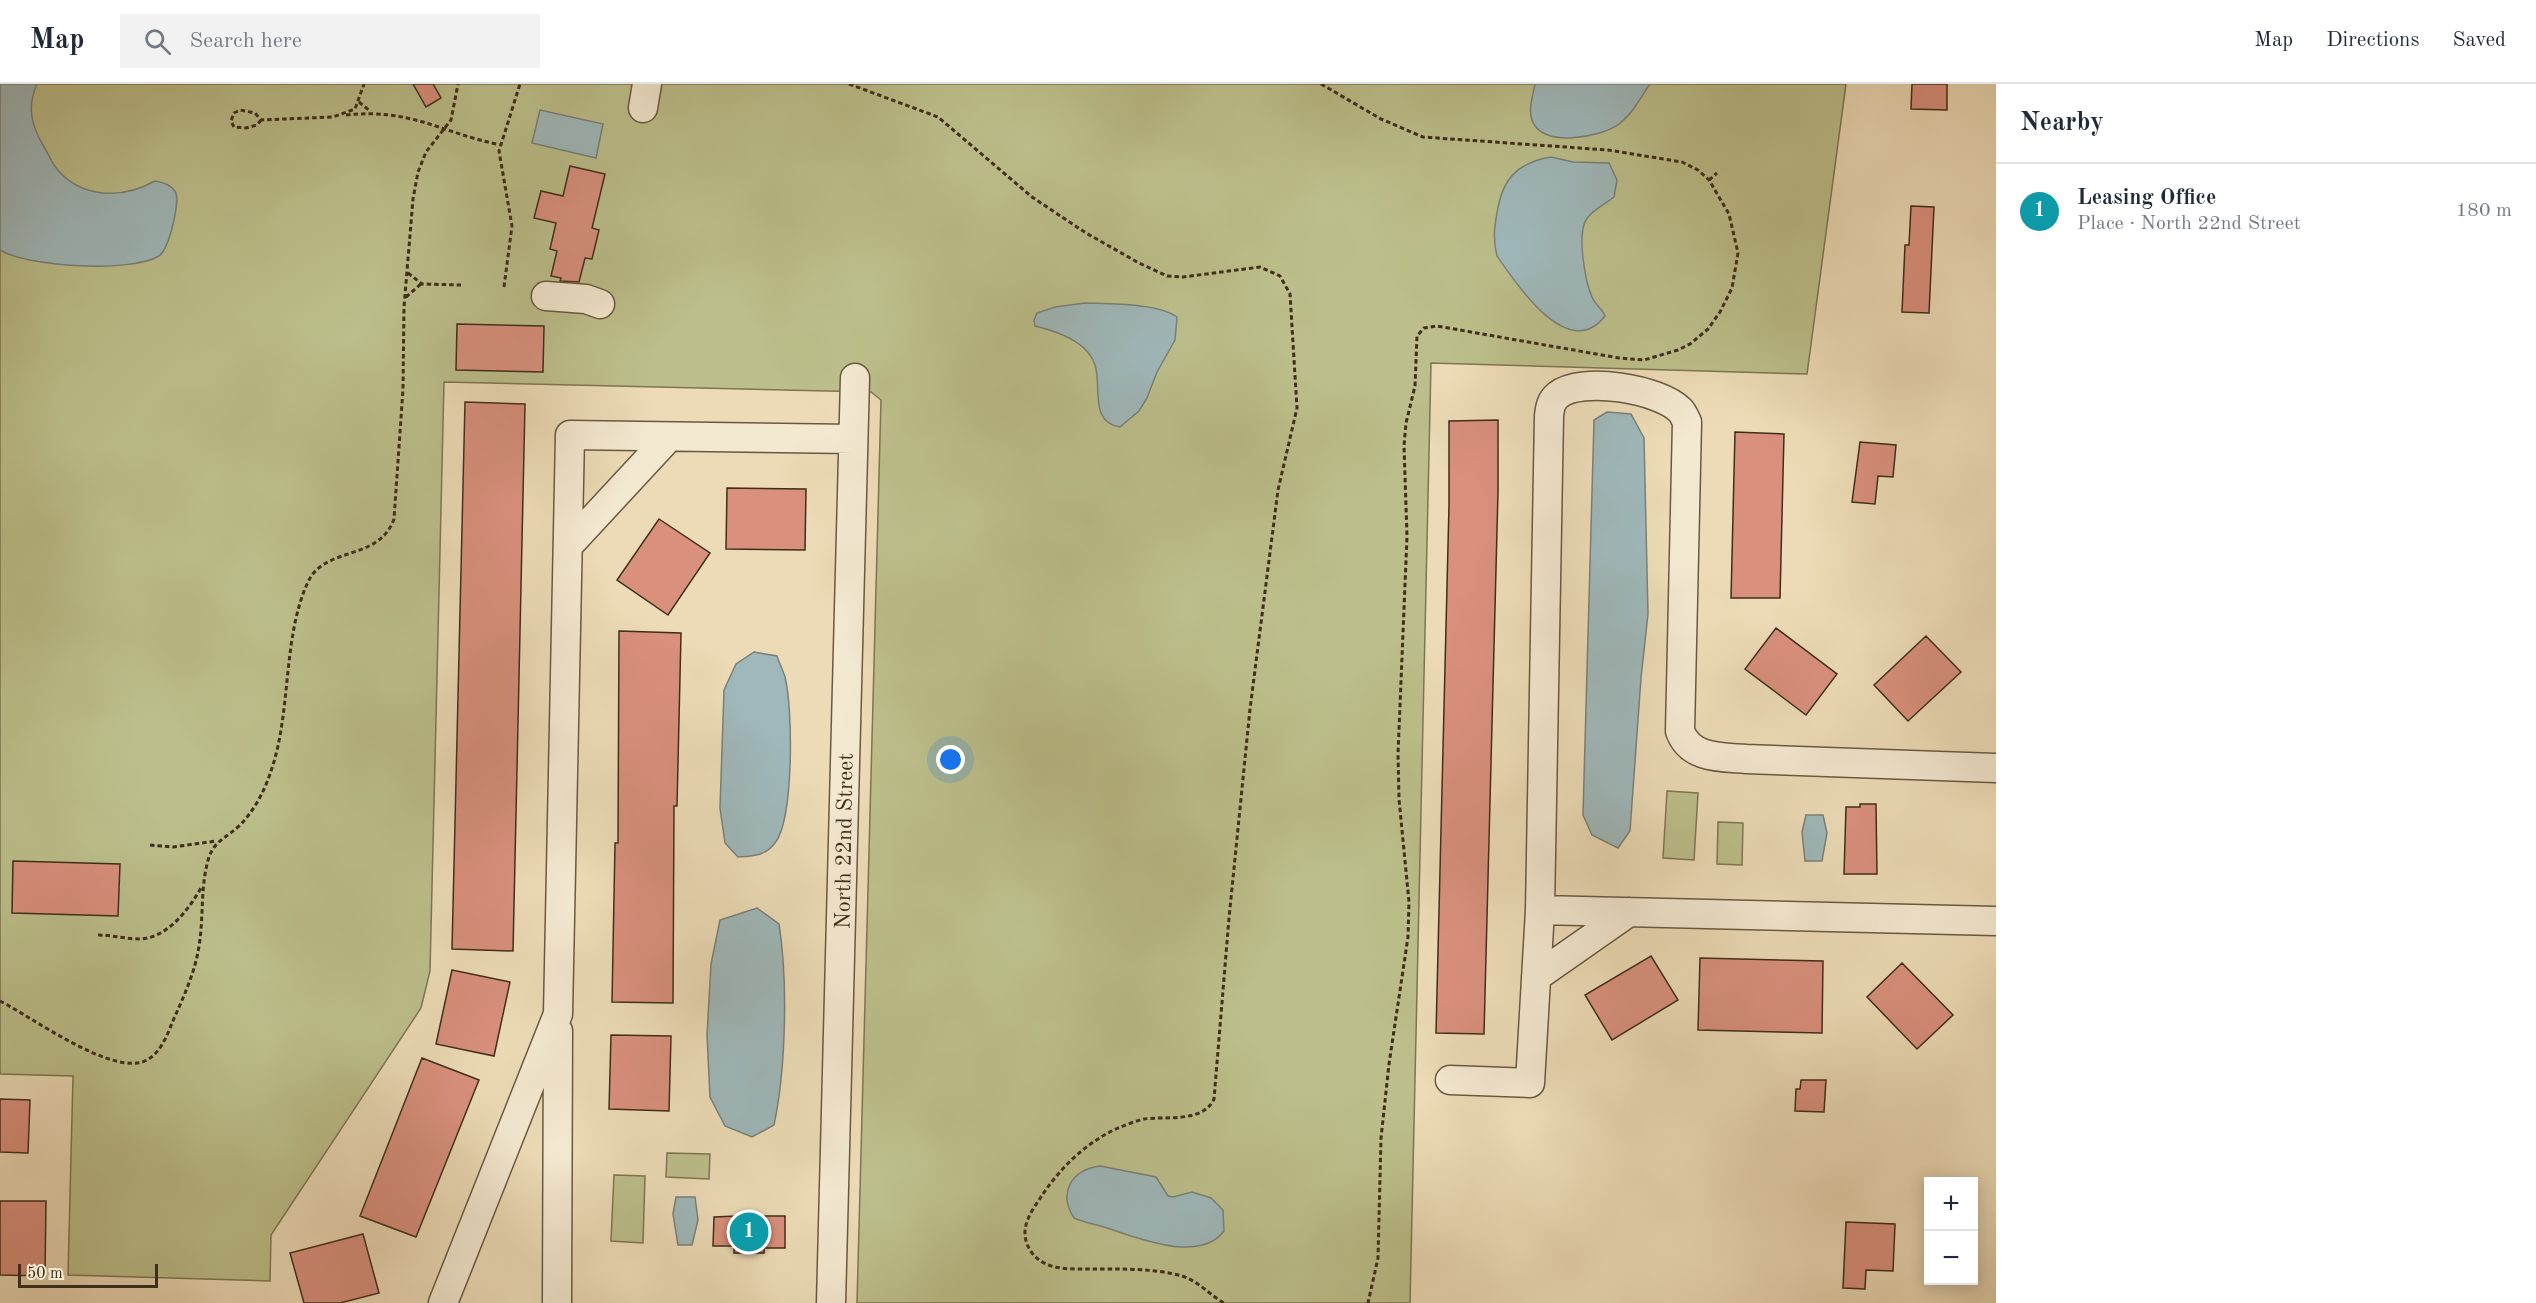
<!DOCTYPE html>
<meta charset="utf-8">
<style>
body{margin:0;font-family:"Old Standard TT",serif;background:#f2f2f3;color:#1f2937}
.controls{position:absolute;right:18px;bottom:18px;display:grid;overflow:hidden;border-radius:0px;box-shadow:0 3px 15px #0003}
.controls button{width:54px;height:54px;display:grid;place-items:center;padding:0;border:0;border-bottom:2px solid #e0e1e3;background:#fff;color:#1f2937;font:30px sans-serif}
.scale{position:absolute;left:18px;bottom:15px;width:140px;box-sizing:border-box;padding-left:6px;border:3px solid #3f2e1a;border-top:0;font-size:16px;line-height:21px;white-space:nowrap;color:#3f2e1a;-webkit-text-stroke:4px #f3e8d0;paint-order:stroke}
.you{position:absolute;left:951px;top:676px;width:21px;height:21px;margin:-15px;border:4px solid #fff;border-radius:50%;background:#1a73e8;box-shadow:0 0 0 9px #1a73e833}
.badge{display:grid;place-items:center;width:39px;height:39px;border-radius:50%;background:#ea580c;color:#fff;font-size:20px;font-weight:700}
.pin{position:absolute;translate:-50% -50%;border:3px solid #fff;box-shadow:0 2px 6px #0006}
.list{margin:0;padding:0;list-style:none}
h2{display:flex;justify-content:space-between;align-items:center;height:78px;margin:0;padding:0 24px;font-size:26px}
h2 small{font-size:20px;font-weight:400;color:#747a83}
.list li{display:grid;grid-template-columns:39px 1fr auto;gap:18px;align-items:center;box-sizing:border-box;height:96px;padding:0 24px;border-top:2px solid #e0e1e3}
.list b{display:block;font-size:22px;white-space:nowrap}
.list p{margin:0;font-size:20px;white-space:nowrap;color:#747a83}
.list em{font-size:20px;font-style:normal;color:#747a83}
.icon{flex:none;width:33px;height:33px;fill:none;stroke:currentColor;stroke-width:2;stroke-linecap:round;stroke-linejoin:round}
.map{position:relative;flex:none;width:1996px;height:1219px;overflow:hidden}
header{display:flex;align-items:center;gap:36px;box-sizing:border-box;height:84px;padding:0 30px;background:#fff;border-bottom:2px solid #e0e1e3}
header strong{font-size:28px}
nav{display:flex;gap:33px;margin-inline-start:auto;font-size:21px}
.search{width:420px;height:54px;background:#f2f2f3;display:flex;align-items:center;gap:15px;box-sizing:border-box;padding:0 21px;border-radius:0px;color:#747a83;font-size:22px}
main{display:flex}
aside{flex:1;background:#fff}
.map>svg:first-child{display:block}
.green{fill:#bcbf8b;stroke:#7e7652;stroke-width:1.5}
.water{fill:#9fb8ba;stroke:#79817a;stroke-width:1.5}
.building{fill:#d9907d;stroke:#3f2e1a;stroke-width:1.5}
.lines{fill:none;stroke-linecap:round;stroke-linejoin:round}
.minor-casing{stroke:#6a5941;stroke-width:31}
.path{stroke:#3f2e1a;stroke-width:3;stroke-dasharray:4.5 3;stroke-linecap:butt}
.minor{stroke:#f3e8d0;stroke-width:28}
.labels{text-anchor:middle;stroke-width:6;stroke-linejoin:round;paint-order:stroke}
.street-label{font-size:22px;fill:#3f2e1a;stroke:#f3e8d0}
</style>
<header>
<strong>Map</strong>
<div class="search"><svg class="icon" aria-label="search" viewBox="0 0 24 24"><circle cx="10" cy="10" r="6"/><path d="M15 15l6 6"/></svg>Search here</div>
<nav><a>Map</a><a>Directions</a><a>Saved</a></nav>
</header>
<main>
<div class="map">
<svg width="1996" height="1219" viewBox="0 0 1996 1219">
<rect width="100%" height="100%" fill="#ecdbb6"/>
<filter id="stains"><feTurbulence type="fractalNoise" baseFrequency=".00333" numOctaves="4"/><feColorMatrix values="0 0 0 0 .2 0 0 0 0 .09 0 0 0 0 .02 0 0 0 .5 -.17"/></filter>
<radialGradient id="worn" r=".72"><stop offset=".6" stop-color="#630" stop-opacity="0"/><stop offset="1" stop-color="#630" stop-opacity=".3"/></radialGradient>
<path class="green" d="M0,0H1846L1807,290L1431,279L1410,1219H857L881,316L871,308L444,298L430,887L421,924L271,1151L270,1197L68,1191L73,992L0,990Z
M1667,707L1698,709L1694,776L1663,774Z
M1718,738L1743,739L1742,781L1717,780Z
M667,1069L710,1070L709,1095L666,1093Z
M614,1091L645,1092L643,1159L611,1157Z"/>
<path class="water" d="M0,0H37C27,22 31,41 43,61C48,69 51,78 57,85C82,115 123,115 155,97C162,98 170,100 175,107C181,116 169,165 159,172C131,189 27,183 0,166Z
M1535,0H1650C1640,14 1633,30 1619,40C1602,53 1541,65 1532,36C1528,25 1533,11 1535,0Z
M540,26L603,40L596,74L532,59Z
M1551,73L1573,78L1609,79L1617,96L1614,113C1606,120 1591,126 1586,136C1577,151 1585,197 1592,213C1595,221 1602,224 1605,232C1568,280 1515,198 1497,172C1493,156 1494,145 1497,129C1502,96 1516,79 1551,73Z
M1085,219C1109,220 1158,219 1177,233L1175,256L1157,288L1147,314L1139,327L1120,343C1089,338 1102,303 1095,281C1088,258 1056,247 1035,242L1034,236L1037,229L1055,223Z
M1607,328L1631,330L1644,354L1648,530L1641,594L1630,747L1618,764L1592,751L1583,731L1594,336Z
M754,568L777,572C779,579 783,586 785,593C793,624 794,735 775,759C765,772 753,772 738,773L725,759L720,724L724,606L736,580Z
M1806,731H1823L1827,749L1822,777H1805L1802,748Z
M757,824L779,840C788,897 786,984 774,1041L752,1053L725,1042L710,1013L707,951L711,880L720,836Z
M1100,1082L1156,1093L1168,1112L1173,1113L1192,1108L1211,1114L1223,1126L1224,1147C1200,1179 1140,1155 1110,1145C1098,1141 1086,1139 1074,1134C1058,1109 1071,1086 1100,1082Z
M676,1113H695L698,1136L692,1161H678L673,1130Z"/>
<path class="building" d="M413,0H433L441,14L426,23Z
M1912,0H1947V26L1911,25Z
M570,82L605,90L592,144L599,146L592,175L585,174L579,198L560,197L561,194L551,192L557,167L550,165L556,139L534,134L541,107L563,112Z
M1911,122L1934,123L1929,229L1902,228L1905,161H1909Z
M457,240L544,242L543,288L456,286Z
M465,318L525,320L513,867L452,865Z
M1498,336V408L1484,950L1436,949L1449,421V337Z
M1735,348L1784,350L1780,514H1731Z
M1860,358L1896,361L1893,393L1878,392L1875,420L1852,418Z
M727,404L806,405L805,466L726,465Z
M659,435L710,469L668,531L617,496Z
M1776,544L1837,590L1806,631L1745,585Z
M619,547L681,549L677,722H674L673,919L612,918L615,759H618Z
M1926,552L1961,588L1908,637L1874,601Z
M1860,720H1876L1877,790H1844L1846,723H1860Z
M13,777L120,780L118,832L12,829Z
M1651,872L1678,916L1612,956L1585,911Z
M1700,874L1823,877L1822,949L1698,946Z
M1902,879L1953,931L1917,965L1867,913Z
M452,886L510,898L494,972L436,960Z
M611,951L671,952L669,1027L609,1025Z
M422,974L479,996L416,1153L360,1132Z
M1801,996H1826L1824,1028L1795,1027L1796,1005H1800Z
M0,1015L30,1016L28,1069L0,1068Z
M0,1117H46L45,1192L0,1191Z
M737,1132H785V1164H764V1169H734V1162H713L714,1133Z
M1846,1138L1895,1140L1893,1187L1866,1186L1865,1205L1843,1204Z
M363,1150L379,1209L340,1219H304L290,1169Z"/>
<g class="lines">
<defs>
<path id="minor" d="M643,24L647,0
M546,212L586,215L600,220
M568,462L669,353
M1540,826L1996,837
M1536,893L1629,828
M1450,996L1530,999L1540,826L1549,332C1550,323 1551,317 1558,311C1582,292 1659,305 1680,326C1683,329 1685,334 1687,338L1680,647C1690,675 1721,673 1746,675L1996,684
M443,1219L558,930L570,351L853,355
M557,1219L558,947
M831,1219L855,294"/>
</defs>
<use href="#minor" class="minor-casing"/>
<path class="path" d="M849,0L938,33L1032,113L1086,149L1139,179L1167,192L1183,193L1260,183L1280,192L1290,210L1297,324L1278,406L1250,625L1229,834L1214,1015C1203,1039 1166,1032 1144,1035C1135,1037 1126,1041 1118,1044C1087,1058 1061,1083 1043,1110C1035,1122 1024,1136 1025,1151C1026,1164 1035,1175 1046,1180C1060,1186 1076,1185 1091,1185C1120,1185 1154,1184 1182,1192C1198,1197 1210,1211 1224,1219
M1321,0L1381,35L1423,53L1608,66L1682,78L1698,86L1709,96L1729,130L1738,169L1732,204L1720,228L1708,245L1690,260L1678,266L1644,276L1619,274L1437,242L1424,244L1417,252L1415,302L1406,339L1404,362L1407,452L1398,670L1399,715L1409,818L1408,853L1389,980L1381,1054L1378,1174L1368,1219
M359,18L370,27
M346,31C412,24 441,49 501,61
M261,36L257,41L246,44L234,43L231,37L234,29L240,26L255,29L261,36L333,33L355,25L364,0
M1709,96L1717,89
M408,189L422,200L461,201
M504,203L512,142L499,67L520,0
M406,213L421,200
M150,761L173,763L216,757
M98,851C112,851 126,855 140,855C168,854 190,824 202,802
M0,917C32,933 114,994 147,976C160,969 167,952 172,939C183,914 195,889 199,862C204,832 200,802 209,773C215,756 228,753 240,741C254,727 265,706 271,687C292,627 282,551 309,496C327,462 379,477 394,435L403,305L404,223L413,115L418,88L426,68L451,36L458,0"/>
<use href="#minor" class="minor"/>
</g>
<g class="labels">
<g class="street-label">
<text transform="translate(843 757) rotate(-89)" y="8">North 22nd Street</text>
</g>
</g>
<rect width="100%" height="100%" filter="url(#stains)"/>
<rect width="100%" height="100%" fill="url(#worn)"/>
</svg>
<div class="controls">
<button>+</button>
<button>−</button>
</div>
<div class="scale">50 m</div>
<div class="you"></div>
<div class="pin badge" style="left:749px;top:1148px;background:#0f9aa8">1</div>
</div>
<aside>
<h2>Nearby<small></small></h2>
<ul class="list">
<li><span class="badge" style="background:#0f9aa8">1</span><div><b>Leasing Office</b><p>Place · North 22nd Street</p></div><em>180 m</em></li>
</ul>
</aside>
</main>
